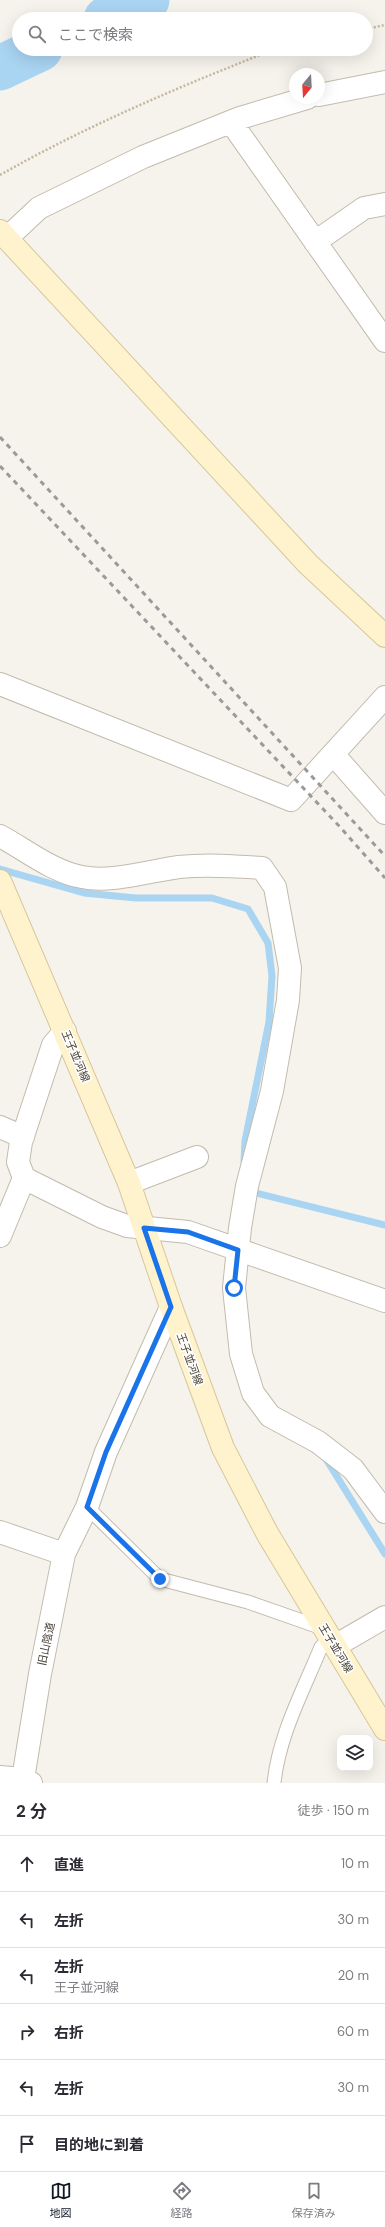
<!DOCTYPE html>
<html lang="ja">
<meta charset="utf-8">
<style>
body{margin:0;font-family:"DM Sans","Noto Sans JP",sans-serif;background:#f2f2f3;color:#2b2b33}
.controls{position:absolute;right:12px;bottom:12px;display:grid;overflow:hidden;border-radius:8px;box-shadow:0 4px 16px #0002}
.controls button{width:36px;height:36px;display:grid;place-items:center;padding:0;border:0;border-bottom:1px solid #e1e1e2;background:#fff;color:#2b2b33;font:20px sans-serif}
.compass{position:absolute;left:289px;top:68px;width:36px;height:36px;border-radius:50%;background:#fff;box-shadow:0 4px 16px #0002;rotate:198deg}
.stop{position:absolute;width:12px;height:12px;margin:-9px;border:3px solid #1a73e8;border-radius:50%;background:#fff}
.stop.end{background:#1a73e8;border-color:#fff;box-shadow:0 1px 4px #0008}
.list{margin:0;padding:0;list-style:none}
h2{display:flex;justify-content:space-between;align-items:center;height:52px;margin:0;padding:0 16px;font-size:17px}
h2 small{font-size:13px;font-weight:400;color:#7c7c81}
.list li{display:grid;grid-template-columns:26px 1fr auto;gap:12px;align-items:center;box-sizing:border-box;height:56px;padding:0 16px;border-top:1px solid #e1e1e2}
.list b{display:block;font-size:15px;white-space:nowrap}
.list p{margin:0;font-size:13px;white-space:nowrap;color:#7c7c81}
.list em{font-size:13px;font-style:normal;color:#7c7c81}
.icon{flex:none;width:22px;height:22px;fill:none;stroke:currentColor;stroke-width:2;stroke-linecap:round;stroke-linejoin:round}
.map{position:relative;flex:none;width:385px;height:1783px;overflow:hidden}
.search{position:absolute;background:#fff;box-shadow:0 4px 16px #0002;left:12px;right:12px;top:12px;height:44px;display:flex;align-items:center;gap:10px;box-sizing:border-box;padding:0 14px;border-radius:22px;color:#7c7c81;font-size:15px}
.sheet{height:388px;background:#fff}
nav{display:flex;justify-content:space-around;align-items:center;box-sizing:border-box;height:56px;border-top:1px solid #e1e1e2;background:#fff;font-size:11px;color:#7c7c81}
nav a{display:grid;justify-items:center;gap:2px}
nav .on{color:#111827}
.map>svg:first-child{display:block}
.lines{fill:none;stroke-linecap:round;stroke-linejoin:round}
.stream{stroke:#a9d4f2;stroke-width:7}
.river{stroke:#a9d4f2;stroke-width:45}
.lane-casing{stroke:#c2bbae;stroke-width:15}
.street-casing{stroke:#c2bbae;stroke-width:24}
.secondary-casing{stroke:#d6c79b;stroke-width:24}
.path{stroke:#c4b79f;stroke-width:2.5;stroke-dasharray:2 2;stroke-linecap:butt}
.lane{stroke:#fff;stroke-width:13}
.street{stroke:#fff;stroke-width:22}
.secondary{stroke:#fff3cd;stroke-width:22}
.rail{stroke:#9a9a9a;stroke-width:3;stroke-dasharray:5 5;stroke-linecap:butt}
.route{stroke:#1a73e8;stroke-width:5}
.labels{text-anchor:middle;stroke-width:3;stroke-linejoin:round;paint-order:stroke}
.street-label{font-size:11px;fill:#4b4439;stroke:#fff}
</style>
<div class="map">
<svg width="385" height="1783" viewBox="0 0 385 1783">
<rect width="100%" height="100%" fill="#f6f3ec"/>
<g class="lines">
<path class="stream" d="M0,869L84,893L136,898H212L248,909L268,943L272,976L269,1022L245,1141L244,1161
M248,1191L385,1225
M326,1459L385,1554"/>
<path class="river" d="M106,19L147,0
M0,68L40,49"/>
<defs>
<path id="lane" d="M87,1507L160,1579L248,1602L325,1629
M274,1783C279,1735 303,1691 321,1647L330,1638"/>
<path id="street" d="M319,95L385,82
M231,122L385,341
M7,238L39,208L143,157L240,118L307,98
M315,242L364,208L385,204
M0,684L291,800L385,697
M333,754L385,813
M0,836C26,850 53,872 82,877C111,883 149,871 179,867C206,864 235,866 262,868L275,887L290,968L288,1000L272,1091L247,1186L240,1228L234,1288L241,1354L253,1393L270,1416L318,1442L353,1469L385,1512
M65,1031L53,1045L21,1142L18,1162L24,1178L102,1217L127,1226L188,1232L385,1301
M0,1127L23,1137
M129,1183L197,1157
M0,1236L24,1178
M0,1532L64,1554
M335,1646L385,1617
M0,1777L23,1779L31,1783
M23,1779L40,1674L64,1554L87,1507L106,1452L171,1307"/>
<path id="secondary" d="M0,231L308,564L385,636
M0,881L129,1183L171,1307L223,1448L267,1533L385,1729"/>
</defs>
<use href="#lane" class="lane-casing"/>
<use href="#street" class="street-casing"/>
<use href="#secondary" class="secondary-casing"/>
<path class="path" d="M366,29L385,25
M0,175C88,125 181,86 275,49"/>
<use href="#lane" class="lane"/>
<use href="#street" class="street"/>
<use href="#secondary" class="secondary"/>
<path class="rail" d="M0,437L385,856
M0,466L340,827L385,878"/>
</g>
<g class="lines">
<path class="route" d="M160,1579L87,1507L106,1452L171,1307L144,1228L188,1232L238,1250L234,1288"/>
</g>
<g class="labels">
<g class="street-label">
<text transform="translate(76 1056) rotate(67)" y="4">王子並河線</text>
<text transform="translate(190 1359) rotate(70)" y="4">王子並河線</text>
<text transform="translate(46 1644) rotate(-78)" y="4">旧山陰道</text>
<text transform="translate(336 1648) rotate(59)" y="4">王子並河線</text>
</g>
</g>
</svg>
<div class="controls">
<button><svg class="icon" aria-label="layers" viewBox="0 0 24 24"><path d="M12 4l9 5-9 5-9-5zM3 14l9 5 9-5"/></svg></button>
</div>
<svg class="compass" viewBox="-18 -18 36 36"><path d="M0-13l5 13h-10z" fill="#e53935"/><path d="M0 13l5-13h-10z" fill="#7c7c81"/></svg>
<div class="stop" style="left:234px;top:1288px"></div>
<div class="stop end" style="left:160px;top:1579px"></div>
<div class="search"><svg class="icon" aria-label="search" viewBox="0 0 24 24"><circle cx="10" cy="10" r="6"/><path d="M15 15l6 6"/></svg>ここで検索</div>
</div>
<section class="sheet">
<h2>2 分<small>徒歩 · 150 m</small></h2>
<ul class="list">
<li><svg class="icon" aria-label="ahead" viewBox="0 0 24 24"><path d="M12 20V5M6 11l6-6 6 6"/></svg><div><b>直進</b></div><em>10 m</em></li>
<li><svg class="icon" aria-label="left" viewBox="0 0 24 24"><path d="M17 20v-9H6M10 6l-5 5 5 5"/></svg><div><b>左折</b></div><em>30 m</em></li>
<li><svg class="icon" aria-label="left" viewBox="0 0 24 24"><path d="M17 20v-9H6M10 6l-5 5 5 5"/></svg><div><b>左折</b><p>王子並河線</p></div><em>20 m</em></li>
<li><svg class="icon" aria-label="right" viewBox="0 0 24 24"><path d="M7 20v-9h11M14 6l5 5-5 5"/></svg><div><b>右折</b></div><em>60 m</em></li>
<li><svg class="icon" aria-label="left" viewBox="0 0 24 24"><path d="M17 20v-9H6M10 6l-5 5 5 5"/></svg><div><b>左折</b></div><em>30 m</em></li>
<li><svg class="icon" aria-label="arrive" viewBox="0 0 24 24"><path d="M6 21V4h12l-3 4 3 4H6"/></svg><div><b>目的地に到着</b></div></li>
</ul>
</section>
<nav>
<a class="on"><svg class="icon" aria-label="map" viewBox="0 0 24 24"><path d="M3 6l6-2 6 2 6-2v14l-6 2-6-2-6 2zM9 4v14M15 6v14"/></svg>地図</a>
<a><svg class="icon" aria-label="directions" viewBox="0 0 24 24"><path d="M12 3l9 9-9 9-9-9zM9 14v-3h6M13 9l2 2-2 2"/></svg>経路</a>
<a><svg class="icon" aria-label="saved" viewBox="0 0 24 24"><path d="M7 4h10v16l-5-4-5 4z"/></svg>保存済み</a>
</nav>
